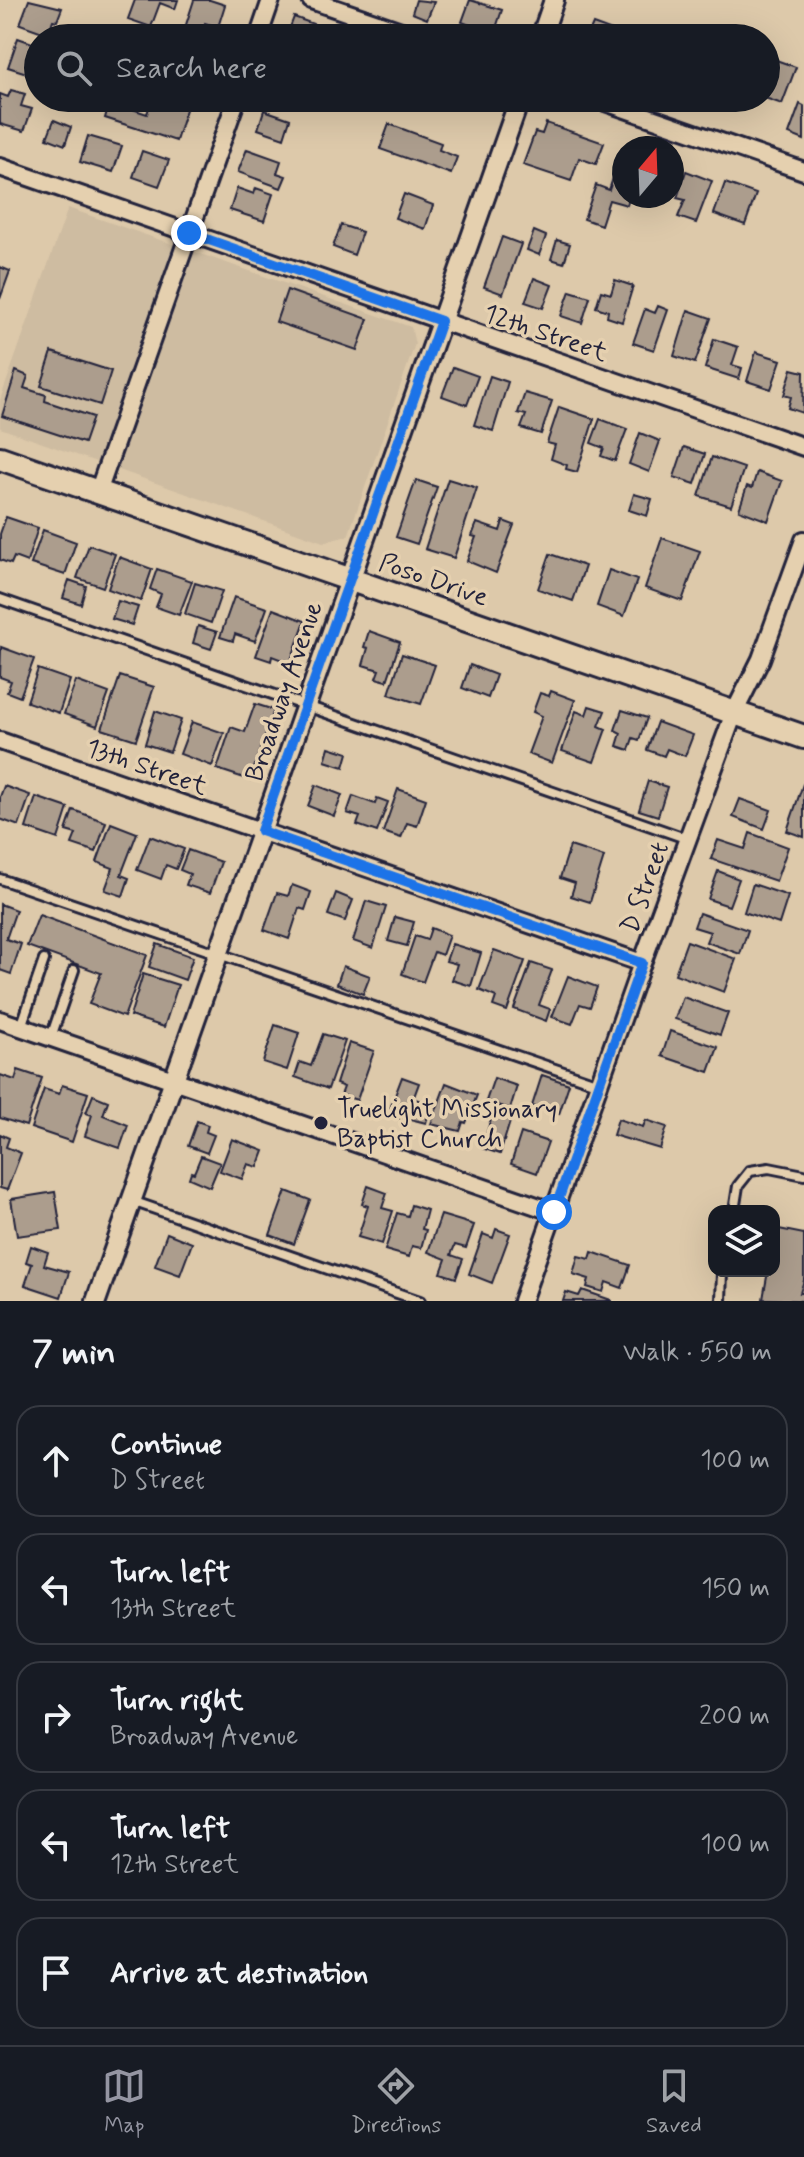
<!DOCTYPE html>
<meta charset="utf-8">
<style>
body{margin:0;font-family:Mynerve,sans-serif;background:#242831;color:#f1f3f6}
.controls{position:absolute;right:24px;bottom:24px;display:grid;overflow:hidden;border-radius:16px;box-shadow:0 8px 32px #0002}
.controls button{width:72px;height:72px;display:grid;place-items:center;padding:0;border:0;border-bottom:2px solid #363941;background:#171b24;color:#f1f3f6;font:40px sans-serif}
.compass{position:absolute;left:612px;top:136px;width:72px;height:72px;border-radius:50%;background:#171b24;box-shadow:0 8px 32px #0002;rotate:19deg}
.stop{position:absolute;width:24px;height:24px;margin:-18px;border:6px solid #1a73e8;border-radius:50%;background:#fff}
.stop.end{background:#1a73e8;border-color:#fff;box-shadow:0 2px 8px #0008}
.list{margin:0;padding:0;list-style:none}
h2{display:flex;justify-content:space-between;align-items:center;height:104px;margin:0;padding:0 32px;font-size:34px}
h2 small{font-size:26px;font-weight:400;color:#9ea1a6}
.list li{display:grid;grid-template-columns:52px 1fr auto;gap:24px;align-items:center;box-sizing:border-box;height:112px;margin:0 16px 16px;padding:0 16px;border:2px solid #363941;border-radius:24px}
.list b{display:block;font-size:30px;white-space:nowrap}
.list p{margin:0;font-size:26px;white-space:nowrap;color:#9ea1a6}
.list em{font-size:26px;font-style:normal;color:#9ea1a6}
.icon{flex:none;width:44px;height:44px;fill:none;stroke:currentColor;stroke-width:2;stroke-linecap:round;stroke-linejoin:round}
.map{position:relative;flex:none;width:804px;height:1301px;overflow:hidden}
.search{position:absolute;background:#171b24;box-shadow:0 8px 32px #0002;left:24px;right:24px;top:24px;height:88px;display:flex;align-items:center;gap:20px;box-sizing:border-box;padding:0 28px;border-radius:44px;color:#9ea1a6;font-size:30px}
.sheet{height:744px;background:#171b24}
nav{display:flex;justify-content:space-around;align-items:center;box-sizing:border-box;height:112px;border-top:2px solid #363941;background:#171b24;font-size:22px;color:#9ea1a6}
nav a{display:grid;justify-items:center;gap:4px}
nav .on{color:#9495a2}
.map>svg:first-child{display:block}
.built{fill:#cebca1}
.building{fill:#ac9d8d;stroke:#22223b;stroke-width:2}
.lines{fill:none;stroke-linecap:round;stroke-linejoin:round}
.service-casing{stroke:#22223b;stroke-width:14}
.minor-casing{stroke:#22223b;stroke-width:22}
.tertiary-casing{stroke:#22223b;stroke-width:24}
.secondary-casing{stroke:#22223b;stroke-width:28}
.service{stroke:#e5d0af;stroke-width:8}
.minor{stroke:#e5d0af;stroke-width:16}
.tertiary{stroke:#e5d0af;stroke-width:18}
.secondary{stroke:#e5d0af;stroke-width:22}
.route{stroke:#1a73e8;stroke-width:10}
.poi-dot{fill:#22223b;stroke:#e5d0af;stroke-width:3}
.labels{text-anchor:middle;stroke-width:7;stroke-linejoin:round;paint-order:stroke}
.street-label{font-size:26px;fill:#22223b;stroke:#e5d0af}
.poi-label{font-size:26px;fill:#22223b;stroke:#e5d0af;text-anchor:start}
</style>
<div class="map">
<svg width="804" height="1301" viewBox="0 0 804 1301">
<rect width="100%" height="100%" fill="#ddc9aa"/>
<filter id="ink" filterUnits="userSpaceOnUse"><feTurbulence type="fractalNoise" baseFrequency=".0125" numOctaves="2"/><feDisplacementMap in="SourceGraphic" scale="16" xChannelSelector="R" yChannelSelector="G"/><feConvolveMatrix kernelMatrix="1 2 1 2 8 2 1 2 1" color-interpolation-filters="sRGB"/></filter>
<g filter="url(#ink)">
<path class="built" d="M68,208L411,327L415,344L348,536L323,542L0,428V400Z"/>
<path class="building" d="M29,0L62,8L57,21L53,20L48,34L20,24Z
M135,0H178L175,9L160,3L151,27L128,19Z
M194,0H210L225,5L218,27L205,23L201,37L184,31Z
M416,0L434,2L427,19L412,13Z
M470,0L502,10L494,34L462,22Z
M294,17L343,35L342,38H286Z
M593,24L626,36L625,38H587Z
M18,38L38,45L36,76L8,67Z
M776,60L796,67L782,104L765,98L766,87Z
M11,90L25,94L21,106L32,109L24,131L0,124V94L8,97Z
M111,98L128,102L126,107L147,114L152,98H172L188,103L176,141L105,118Z
M436,98H468L465,108Z
M800,104L804,106V140L789,134Z
M264,110L290,119L284,138L258,129Z
M54,120L71,127L65,145L47,138Z
M546,123L604,143L596,164L579,158L571,181L523,165L535,132L542,134Z
M389,124L441,143L439,150L457,157L451,174L380,149Z
M88,136L122,146L113,172L80,162Z
M623,148L624,196H630L627,205L609,200L601,225L584,219L596,185L609,190Z
M247,149L281,161L277,173L286,176L281,188L238,172Z
M142,151L169,160L159,186L133,177Z
M686,171L712,181L696,223L678,217L685,200L677,198Z
M725,183L756,194L745,225L714,214Z
M237,188L254,194L256,188L273,194L264,221L230,210Z
M404,194L433,205L425,229L395,218Z
M341,225L362,232L354,255L333,247Z
M534,231L546,236L539,255L527,250Z
M502,237L521,244L503,294L484,287Z
M557,240L570,244L564,263L551,259Z
M0,267L10,271L0,299Z
M534,278L552,285L543,308L525,302Z
M615,280L633,286L622,322L607,317L608,311L596,307L601,291L611,294Z
M287,290L368,319L357,350L276,322Z
M570,291L590,297L582,323L561,316Z
M658,306L668,310L654,350L633,343L645,309L655,313Z
M688,310L711,318L695,363L674,356Z
M714,339L738,347L732,365L742,368L739,379L705,368Z
M52,352L111,371L100,405L41,386Z
M756,352L781,360L771,389L747,381Z
M453,367L478,376L467,405L442,396Z
M792,369L804,372L803,413L788,408L791,397L784,395Z
M16,371L28,376L24,388L46,395L45,401L93,417L84,443L2,416Z
M490,376L508,382L493,431L474,425Z
M525,393L552,401L541,434L521,428L526,415L518,413Z
M559,407L594,419L577,472L566,469L567,465L551,459L555,445L547,443Z
M600,419L627,429L615,461L601,456L604,448L591,443Z
M640,433L660,441L649,472L629,464Z
M684,447L705,454L695,484L674,477Z
M712,457L744,468L731,506L699,496Z
M757,472L782,481L768,521L739,510L747,486L752,488Z
M448,479L477,488L454,558L425,549Z
M416,480L437,487L417,544L396,537Z
M634,494L652,499L647,516L629,510Z
M6,517L38,528L27,562L14,557L11,564L0,560V534Z
M503,521L514,525L496,573L467,561L476,537L472,536L477,523L500,531Z
M43,530L76,542L65,575L31,564Z
M662,538L700,551L682,601L645,588Z
M89,545L115,554L103,587L77,578Z
M550,554L585,566L573,601L538,589Z
M119,557L152,569L141,601L108,589Z
M157,569L192,581L179,615L156,607L161,594L150,589Z
M609,570L637,580L624,616L597,606Z
M69,580L86,586L81,604L63,598Z
M195,583L222,591L211,623L185,614Z
M234,597L267,608L255,641L235,634L233,641L220,637Z
M118,601L138,607L132,625L112,619Z
M273,609L305,621L290,663L272,656L271,661L256,656Z
M198,626L217,632L211,649L193,643Z
M369,631L400,642L387,681L376,678L379,670L363,665L368,648L364,647Z
M1,647L34,659L20,697L7,692L11,681L0,677Z
M402,654L435,665L421,704L389,694Z
M470,665L496,675L488,698L462,688Z
M38,669L70,680L59,713L27,702Z
M120,676L154,687L136,740L102,729Z
M76,681L109,693L97,726L64,714Z
M551,691L575,700L552,763L528,754L542,716L533,712L540,693L549,696Z
M255,704L274,710L250,780L217,769L231,727L245,732Z
M589,706L605,711L599,726L606,729L594,762L562,751L576,711L586,715Z
M622,710L647,718L639,740L633,738L629,750L617,746L621,733L615,730Z
M155,711L181,720L170,752L145,744Z
M192,722L224,733L212,766L180,754Z
M657,722L693,735L685,756L667,749L664,756L647,750Z
M329,747L348,753L344,767L325,761Z
M648,781L667,787L658,816L639,810Z
M803,784H804V837L787,831Z
M316,785L342,795L334,816L308,806Z
M4,786L30,795L19,826L0,819V797Z
M398,789L426,799L417,826L407,823L401,838L383,832Z
M353,796L375,804L377,798L388,802L377,832L357,825L360,817L347,813Z
M36,797L68,808L58,839L26,828Z
M740,799L771,810L764,829L733,817Z
M73,810L106,822L96,852L72,844L76,834L66,831Z
M111,823L137,833L121,875L129,878L123,896L105,890L113,868L97,862Z
M750,833L788,847L776,881L711,859L718,840L745,849Z
M150,836L184,849L176,869L166,865L161,879L137,870Z
M570,846L604,857L590,902L571,896L575,883L560,878Z
M188,850L221,862L210,893L186,885L190,874L180,870Z
M718,871L739,879L729,906L708,899Z
M753,884L788,896L779,924L744,912Z
M292,885L311,892L305,910L299,908L289,939L264,930L277,893L288,896Z
M336,893L353,900L345,921L328,915Z
M366,901L386,907L373,948L353,941Z
M0,904L16,910L6,939L21,944L11,974L0,970Z
M699,913L748,930L740,954L706,942L710,932L694,927Z
M39,915L147,955L124,1017L89,1004L101,973L27,946Z
M395,917L414,922L407,946L388,941Z
M431,928L449,935L442,955L434,952L423,982L402,974L415,936L427,940Z
M687,941L736,959L724,992L675,974Z
M157,944L193,957L185,980L149,967Z
M452,944L481,953L471,986L452,980L457,964L446,961Z
M494,950L525,961L507,1011L493,1006L496,997L479,990Z
M531,963L552,970L539,1005L550,1009L546,1021L514,1009Z
M343,966L370,976L363,994L337,984Z
M143,974L178,985L164,1027L130,1016Z
M568,976L597,987L590,1007L580,1004L572,1024L552,1017Z
M683,997L728,1013L720,1035L675,1019Z
M275,1025L299,1033L287,1070L263,1062Z
M670,1031L718,1047L709,1072L662,1056Z
M323,1034L345,1041L328,1089L295,1077L300,1062L311,1066Z
M349,1043L374,1051L357,1100L341,1095L344,1087L336,1084Z
M18,1070L42,1078L26,1126L0,1118V1075L15,1080Z
M542,1075L569,1084L559,1114L532,1106Z
M402,1077L419,1083L405,1121L388,1114Z
M494,1078L517,1086L510,1109L486,1101Z
M446,1083L477,1095L466,1123L463,1122L460,1131L431,1124Z
M62,1085L88,1093L72,1142L31,1128L44,1089L59,1094Z
M93,1095L108,1101L103,1115L128,1125L120,1148L85,1136L92,1115L86,1113Z
M415,1099L431,1104L426,1123L410,1119Z
M495,1106L513,1112L500,1154L482,1148Z
M618,1119L643,1127L646,1120L667,1127L660,1149L613,1135Z
M197,1121L208,1125L206,1132L214,1135L207,1153L188,1146Z
M521,1133L548,1142L537,1173L511,1164Z
M0,1134L9,1138L6,1147L21,1153L7,1190L0,1188Z
M232,1139L264,1151L258,1167L248,1164L242,1179L220,1171Z
M201,1156L220,1163L210,1187L189,1178L191,1172L194,1173Z
M368,1186L387,1193L382,1208L393,1211L382,1244L358,1237L368,1206L362,1204Z
M286,1191L310,1200L294,1244L270,1235Z
M55,1192L61,1230L17,1236L11,1199Z
M411,1205L427,1210L422,1229L426,1230L421,1248L412,1246L409,1257L385,1250L397,1213L408,1216Z
M441,1215L474,1225L466,1248L455,1245L451,1255L463,1259L456,1278L441,1273L446,1259L428,1252Z
M774,1228L804,1234V1280L800,1293H804V1301L763,1299L768,1271H774L778,1247L774,1245Z
M496,1229L510,1234L492,1283L469,1274L483,1234L493,1238Z
M167,1233L192,1243L180,1275L155,1266Z
M31,1246L48,1252L44,1265L69,1272L61,1297L25,1285L32,1264L26,1262Z
M592,1252L630,1265L622,1288L606,1282L603,1292L587,1287L589,1279L573,1274L578,1256L590,1259Z
M582,1290L611,1300V1301H563L566,1292L579,1296Z"/>
<g class="lines">
<defs>
<path id="service" d="M0,599L688,839
M0,879L599,1084
M21,1027L44,960
M51,1037L74,970
M132,1201L420,1301
M734,1211L738,1186L750,1171L769,1168L804,1175
M721,1301L722,1271"/>
<path id="minor" d="M311,0L421,38
M258,38L271,0
M594,98L804,171
M0,167L804,447
M98,492L237,98
M0,741L642,963
M0,1020L554,1212
M522,1301L642,963L734,713L761,659L804,540"/>
<path id="tertiary" d="M541,38L554,0
M96,1301L520,98"/>
<path id="secondary" d="M0,458L804,737"/>
</defs>
<use href="#service" class="service-casing"/>
<use href="#minor" class="minor-casing"/>
<use href="#tertiary" class="tertiary-casing"/>
<use href="#secondary" class="secondary-casing"/>
<use href="#service" class="service"/>
<use href="#minor" class="minor"/>
<use href="#tertiary" class="tertiary"/>
<use href="#secondary" class="secondary"/>
</g>
</g>
<g class="lines" filter="url(#ink)">
<path class="route" d="M189,233L441,321L261,831L642,963L554,1212"/>
</g>
<circle class="poi-dot" cx="321" cy="1123" r="8"/>
<g class="labels">
<g class="street-label">
<text transform="translate(546 332) rotate(19)" y="9">12th Street</text>
<text transform="translate(434 579) rotate(19)" y="9">Poso Drive</text>
<text transform="translate(283 691) rotate(-71)" y="9">Broadway Avenue</text>
<text transform="translate(147 766) rotate(19)" y="9">13th Street</text>
<text transform="translate(644 887) rotate(-70)" y="9">D Street</text>
</g>
<g class="poi-label">
<text x="337" y="1117">Truelight Missionary<tspan x="337" dy="30">Baptist Church</tspan></text>
</g>
</g>
</svg>
<div class="controls">
<button><svg class="icon" aria-label="layers" viewBox="0 0 24 24"><path d="M12 4l9 5-9 5-9-5zM3 14l9 5 9-5"/></svg></button>
</div>
<svg class="compass" viewBox="-18 -18 36 36"><path d="M0-13l5 13h-10z" fill="#e53935"/><path d="M0 13l5-13h-10z" fill="#9ea1a6"/></svg>
<div class="stop" style="left:554px;top:1212px"></div>
<div class="stop end" style="left:189px;top:233px"></div>
<div class="search"><svg class="icon" aria-label="search" viewBox="0 0 24 24"><circle cx="10" cy="10" r="6"/><path d="M15 15l6 6"/></svg>Search here</div>
</div>
<section class="sheet">
<h2>7 min<small>Walk · 550 m</small></h2>
<ul class="list">
<li><svg class="icon" aria-label="ahead" viewBox="0 0 24 24"><path d="M12 20V5M6 11l6-6 6 6"/></svg><div><b>Continue</b><p>D Street</p></div><em>100 m</em></li>
<li><svg class="icon" aria-label="left" viewBox="0 0 24 24"><path d="M17 20v-9H6M10 6l-5 5 5 5"/></svg><div><b>Turn left</b><p>13th Street</p></div><em>150 m</em></li>
<li><svg class="icon" aria-label="right" viewBox="0 0 24 24"><path d="M7 20v-9h11M14 6l5 5-5 5"/></svg><div><b>Turn right</b><p>Broadway Avenue</p></div><em>200 m</em></li>
<li><svg class="icon" aria-label="left" viewBox="0 0 24 24"><path d="M17 20v-9H6M10 6l-5 5 5 5"/></svg><div><b>Turn left</b><p>12th Street</p></div><em>100 m</em></li>
<li><svg class="icon" aria-label="arrive" viewBox="0 0 24 24"><path d="M6 21V4h12l-3 4 3 4H6"/></svg><div><b>Arrive at destination</b></div></li>
</ul>
</section>
<nav>
<a class="on"><svg class="icon" aria-label="map" viewBox="0 0 24 24"><path d="M3 6l6-2 6 2 6-2v14l-6 2-6-2-6 2zM9 4v14M15 6v14"/></svg>Map</a>
<a><svg class="icon" aria-label="directions" viewBox="0 0 24 24"><path d="M12 3l9 9-9 9-9-9zM9 14v-3h6M13 9l2 2-2 2"/></svg>Directions</a>
<a><svg class="icon" aria-label="saved" viewBox="0 0 24 24"><path d="M7 4h10v16l-5-4-5 4z"/></svg>Saved</a>
</nav>
